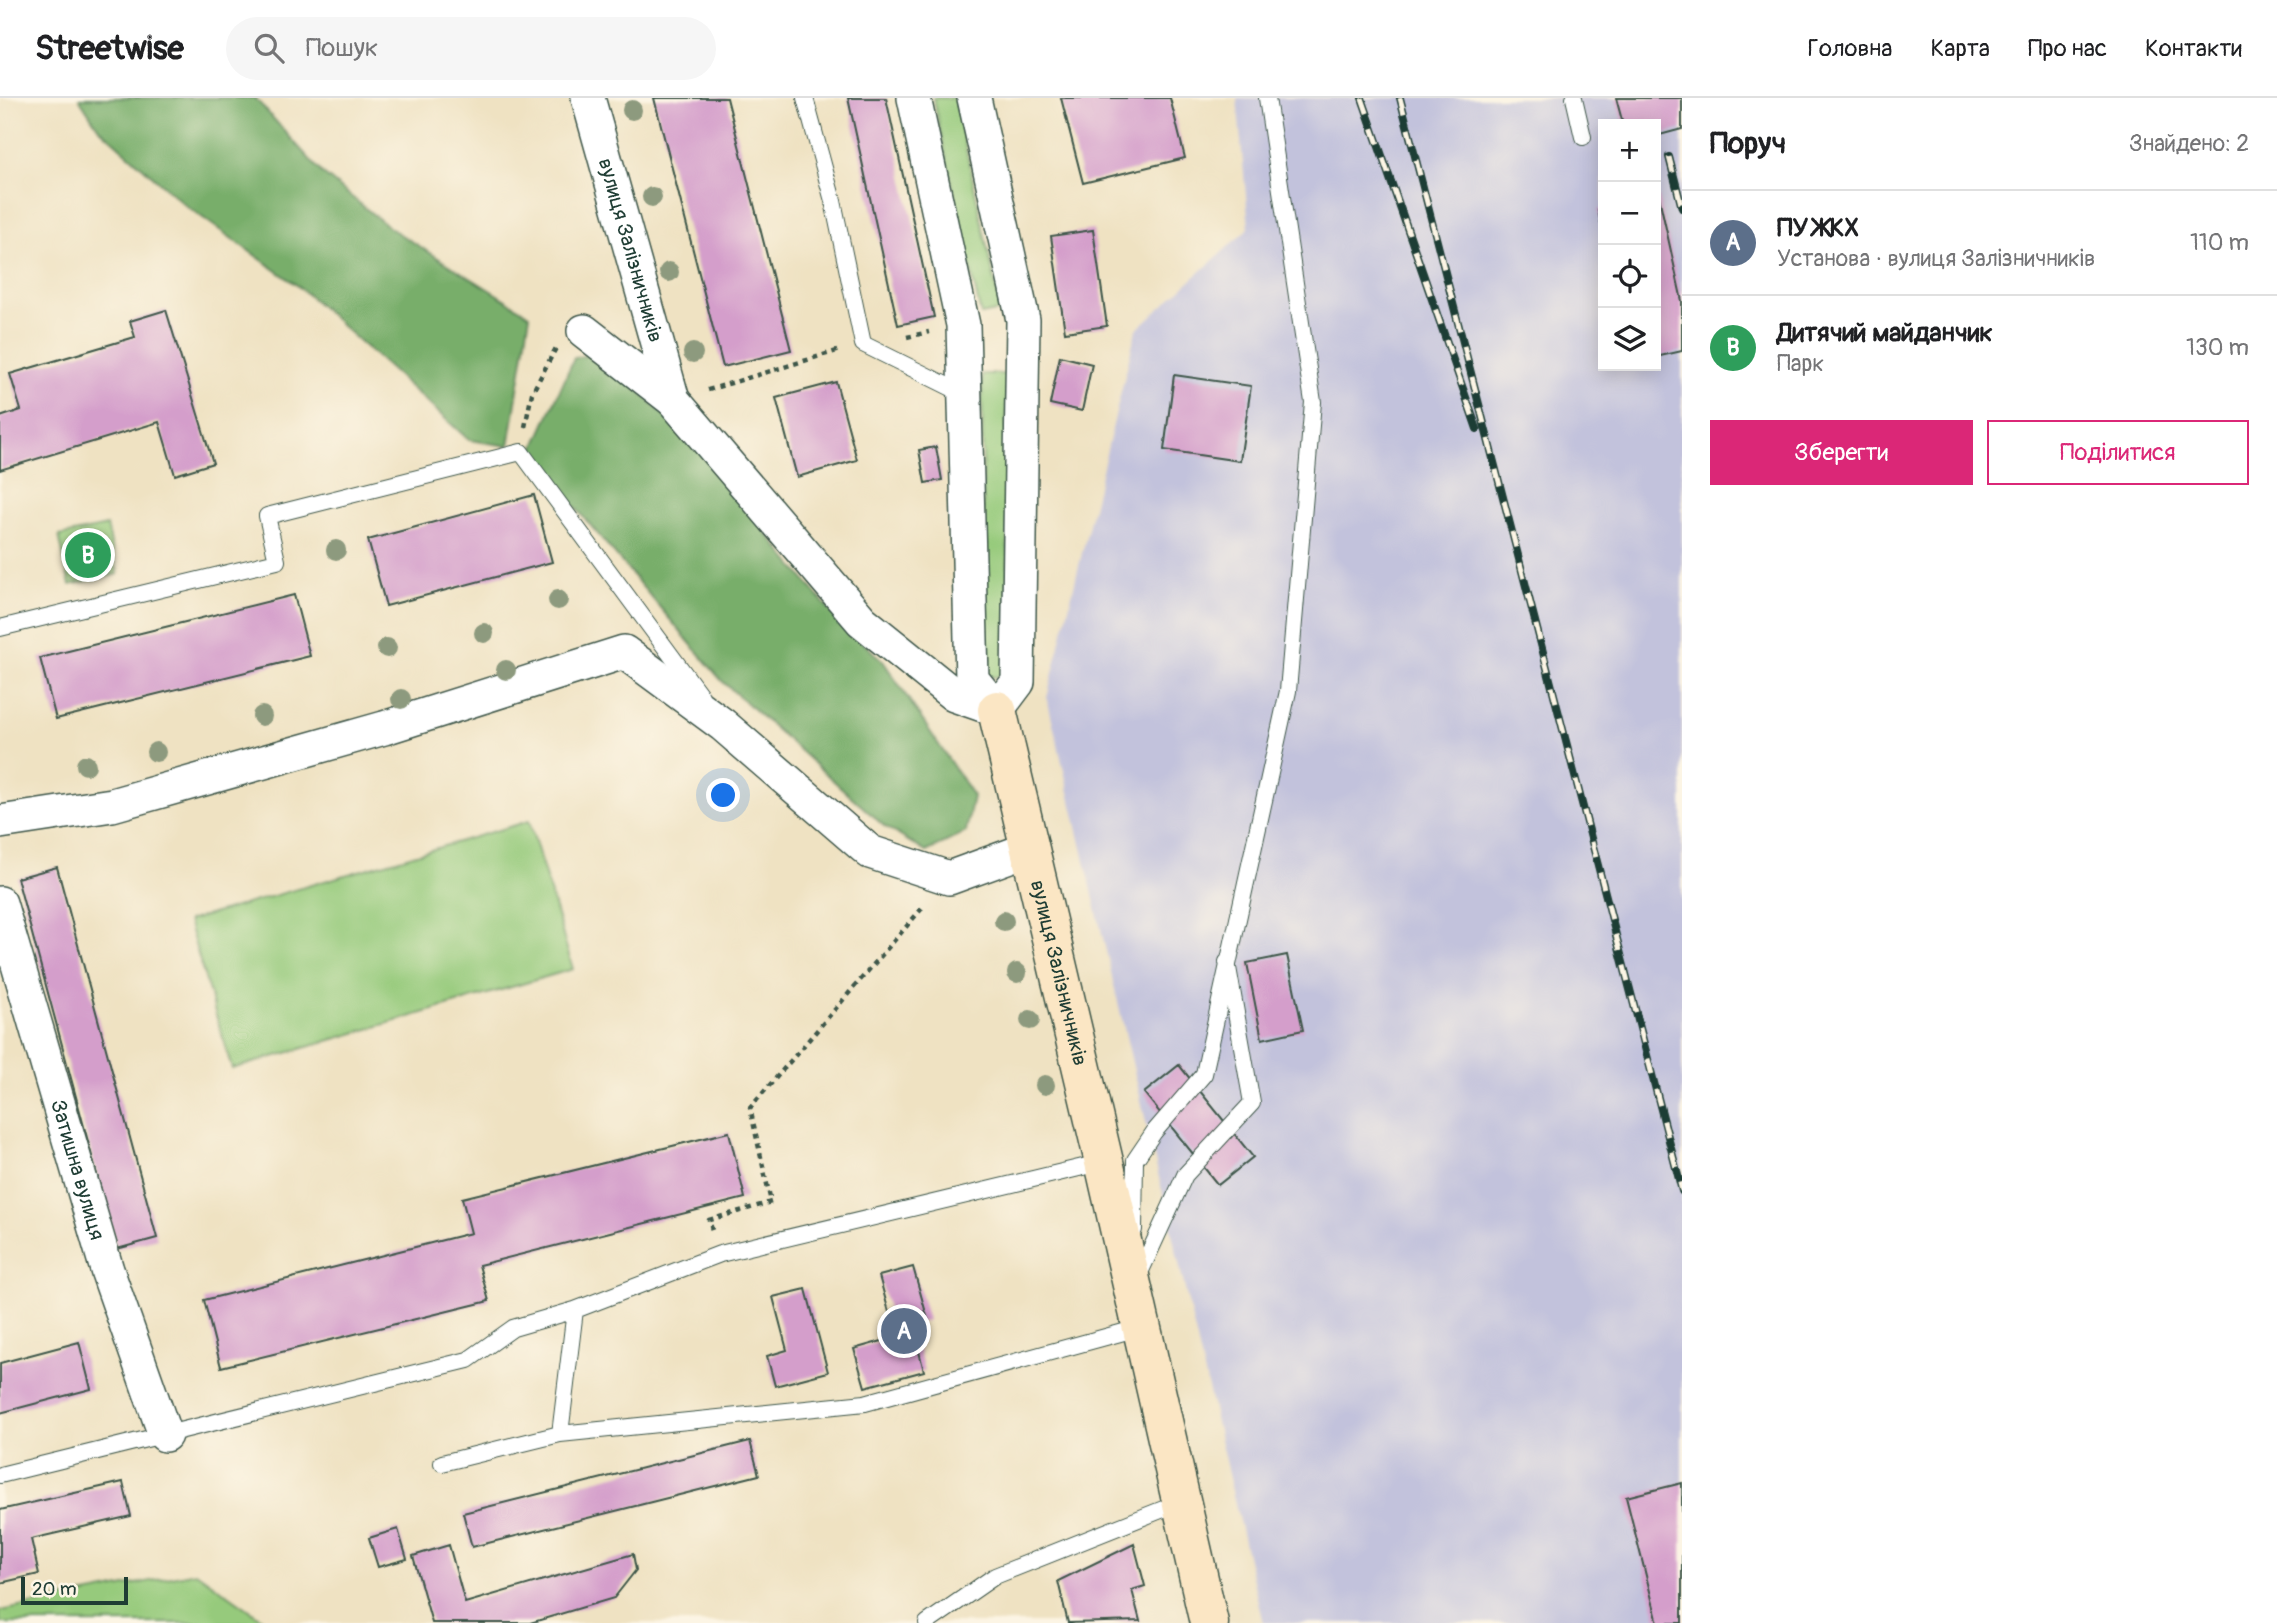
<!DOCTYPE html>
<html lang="uk">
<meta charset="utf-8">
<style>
body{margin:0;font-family:Pangolin,sans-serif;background:#f6f6f6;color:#202124}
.controls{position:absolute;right:21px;top:21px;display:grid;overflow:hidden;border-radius:0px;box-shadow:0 4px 18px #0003}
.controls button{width:63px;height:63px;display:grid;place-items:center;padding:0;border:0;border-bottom:2px solid #e0e0e0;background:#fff;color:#202124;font:35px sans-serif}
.scale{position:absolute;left:21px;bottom:18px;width:107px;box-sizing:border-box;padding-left:7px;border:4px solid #1f3d34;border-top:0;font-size:19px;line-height:24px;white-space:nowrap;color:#1f3d34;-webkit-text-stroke:5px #fcf5e5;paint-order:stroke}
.you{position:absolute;left:724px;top:698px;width:24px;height:24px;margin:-18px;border:5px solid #fff;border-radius:50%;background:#1a73e8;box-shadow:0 0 0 10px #1a73e833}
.badge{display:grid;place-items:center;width:46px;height:46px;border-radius:50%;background:#db2777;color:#fff;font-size:23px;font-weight:700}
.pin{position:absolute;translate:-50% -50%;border:4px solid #fff;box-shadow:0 2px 7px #0006}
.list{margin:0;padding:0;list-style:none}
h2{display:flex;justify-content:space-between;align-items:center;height:91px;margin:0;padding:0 28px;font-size:30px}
h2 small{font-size:23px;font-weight:400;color:#757577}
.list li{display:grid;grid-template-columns:46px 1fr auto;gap:21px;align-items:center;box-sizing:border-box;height:105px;padding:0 28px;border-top:2px solid #e0e0e0}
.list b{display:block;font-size:26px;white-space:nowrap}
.list p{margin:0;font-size:23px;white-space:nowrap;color:#757577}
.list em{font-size:23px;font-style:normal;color:#757577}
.actions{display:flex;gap:14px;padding:21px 28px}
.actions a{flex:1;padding:16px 0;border:2px solid #db2777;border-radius:0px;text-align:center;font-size:24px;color:#db2777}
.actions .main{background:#db2777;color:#fff}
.icon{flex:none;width:38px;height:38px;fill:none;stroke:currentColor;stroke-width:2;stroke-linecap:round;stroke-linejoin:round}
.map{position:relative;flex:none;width:1682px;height:1525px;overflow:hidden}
header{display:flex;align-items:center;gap:42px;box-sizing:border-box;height:98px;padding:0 35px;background:#fff;border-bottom:2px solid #e0e0e0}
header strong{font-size:33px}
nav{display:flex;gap:38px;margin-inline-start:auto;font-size:24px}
.search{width:490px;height:63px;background:#f6f6f6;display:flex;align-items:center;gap:18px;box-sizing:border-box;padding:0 24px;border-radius:38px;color:#757577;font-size:26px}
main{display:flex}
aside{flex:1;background:#fff}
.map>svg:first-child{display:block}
.industrial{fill:#c2c2dc;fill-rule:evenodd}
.green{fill:#96ca7b;stroke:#5a8458;stroke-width:2}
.forest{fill:#78ae6b;stroke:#4c7650;stroke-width:2}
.building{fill:#d49ecb}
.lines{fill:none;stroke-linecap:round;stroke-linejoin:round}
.lane-casing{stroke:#3e5649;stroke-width:18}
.street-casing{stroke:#3e5649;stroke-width:36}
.secondary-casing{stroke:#3e5649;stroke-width:41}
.path{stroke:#3e5649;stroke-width:4.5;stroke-dasharray:5 5;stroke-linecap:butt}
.lane{stroke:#fff;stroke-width:16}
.street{stroke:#fff;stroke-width:33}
.secondary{stroke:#fbe6c4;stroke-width:38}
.rail-casing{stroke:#1f3d34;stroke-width:8}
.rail{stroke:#fcf5e5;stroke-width:5;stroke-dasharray:16;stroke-linecap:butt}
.tree{fill:#8d9a7e}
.labels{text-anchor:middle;stroke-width:7;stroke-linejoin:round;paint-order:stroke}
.street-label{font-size:21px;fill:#1f3d34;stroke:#fcf5e5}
</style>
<header>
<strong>Streetwise</strong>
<div class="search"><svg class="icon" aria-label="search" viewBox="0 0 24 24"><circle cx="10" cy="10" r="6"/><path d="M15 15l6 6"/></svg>Пошук</div>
<nav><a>Головна</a><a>Карта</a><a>Про нас</a><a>Контакти</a></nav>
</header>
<main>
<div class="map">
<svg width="1682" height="1525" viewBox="0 0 1682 1525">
<rect width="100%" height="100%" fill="#fcf5e5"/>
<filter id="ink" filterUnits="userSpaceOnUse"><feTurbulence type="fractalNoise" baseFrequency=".0143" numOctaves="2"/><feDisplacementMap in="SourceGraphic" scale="14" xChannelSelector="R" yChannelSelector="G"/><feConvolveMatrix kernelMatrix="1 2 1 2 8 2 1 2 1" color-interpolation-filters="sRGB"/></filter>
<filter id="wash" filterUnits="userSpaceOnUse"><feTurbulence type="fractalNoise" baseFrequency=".00686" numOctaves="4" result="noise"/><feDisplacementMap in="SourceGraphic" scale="28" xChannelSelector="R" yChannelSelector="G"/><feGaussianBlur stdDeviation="1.57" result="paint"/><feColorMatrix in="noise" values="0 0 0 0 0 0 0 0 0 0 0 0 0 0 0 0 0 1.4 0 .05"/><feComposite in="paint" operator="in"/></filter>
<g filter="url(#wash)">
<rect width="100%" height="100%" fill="#efe2c2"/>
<path class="industrial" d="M1237,0H1682V1525H1263L1047,600L1136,232L1249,130ZM1603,26H1656V268H1603Z"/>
<path class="green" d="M933,0H955L1001,213L981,217Z
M982,276H1006L1009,579H985Z
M107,428L118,476L70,487L59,438Z
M529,723L573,871L232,971L188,823Z
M196,1474L268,1525H0V1513Z"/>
<path class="forest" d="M79,0H255L322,75L390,130L530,217L509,348L469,342L298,188L185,107L98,29Z
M600,254L697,350L836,520L883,563L973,698L966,734L926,754L884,728L722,583L531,357L574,260Z"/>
<g id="blocks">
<path class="building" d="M654,0H727L791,252L723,269Z
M848,0H886L934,219L898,227Z
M1061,0H1170L1185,60L1083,85Z
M1616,0H1682V31L1656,38V26H1623Z
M1659,99L1682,203V253L1656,259V100Z
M1603,111V131H1602L1598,112Z
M1093,132L1107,228L1065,234L1051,138Z
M166,212L213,365L175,377L159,324L0,372V319L21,312L10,276L135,239L130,223Z
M1060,258L1092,266L1082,313L1050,306Z
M1174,277L1251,288L1240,363L1164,352Z
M836,284L857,362L797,379L776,300Z
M936,349L942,382L925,385L919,352Z
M534,397L552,464L386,508L368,442Z
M294,497L310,558L56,621L40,560Z
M57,769L157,1140L117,1151L17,780Z
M1287,857L1303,932L1262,941L1247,865Z
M1179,967L1253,1059L1218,1087L1144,995Z
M729,1034L745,1100L479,1167L489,1203L221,1269L204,1202L471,1135L462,1100Z
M913,1169L928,1222L912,1226L924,1273L865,1289L854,1251L896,1239L879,1178Z
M806,1191L828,1274L775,1288L767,1258L787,1252L773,1199Z
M79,1244L91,1291L0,1315V1265Z
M750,1343L759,1377L472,1449L463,1415Z
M123,1384L131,1418L31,1441L39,1476L0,1485V1412Z
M1682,1385V1525H1658L1626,1399Z
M398,1431L407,1461L378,1469L369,1440Z
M1134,1446L1145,1488L1132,1492L1140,1523L1068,1525L1058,1483Z
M449,1447L465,1505L633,1456L636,1472L614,1500L530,1525H432L413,1458Z"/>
</g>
</g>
<g filter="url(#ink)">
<use href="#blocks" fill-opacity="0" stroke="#3e5649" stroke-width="2"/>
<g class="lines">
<defs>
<path id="lane" d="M805,0L833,103L863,246L966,297
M1574,0L1583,39
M0,530L277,463L267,418L521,354L701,598
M1134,1132L1135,1062L1154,1034L1204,976L1288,593L1313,304L1267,0
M1138,1179L1185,1077L1252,1005L1227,864
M560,1336L575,1212
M442,1365L560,1336L865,1305L1142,1229
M0,1377L468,1262L513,1230L575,1212L720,1156L1104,1064
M927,1525L995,1478L1181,1404"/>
<g id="street">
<path id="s1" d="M588,0L673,302"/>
<path d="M914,0L963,227L972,581L997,612"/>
<path d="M974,0L1023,222L1018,584L997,612"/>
<path d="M584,233L673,302L862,523L954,597L997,612"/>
<path d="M0,724L112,707L384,630L624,554L723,627L870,754L949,780L1031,750"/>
<path id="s2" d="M0,805L107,1172L165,1337"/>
</g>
<g id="secondary">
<path id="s3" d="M997,612L1104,1064L1209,1525"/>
</g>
</defs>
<use href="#lane" class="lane-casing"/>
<use href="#street" class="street-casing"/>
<use href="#secondary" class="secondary-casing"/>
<path class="path" d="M907,239L929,234
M708,292L840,252
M525,329L532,295L556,250
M712,1132L709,1122L771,1104L750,1010L924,808"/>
<use href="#lane" class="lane"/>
<use href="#street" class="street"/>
<use href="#secondary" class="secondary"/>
<defs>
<path id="rail" d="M1362,0L1477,331
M1400,0L1682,1093
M1669,59L1682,110"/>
</defs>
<use href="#rail" class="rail-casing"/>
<use href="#rail" class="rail"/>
</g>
<g class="tree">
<circle cx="632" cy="12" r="10"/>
<circle cx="652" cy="99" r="10"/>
<circle cx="669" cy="174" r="10"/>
<circle cx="693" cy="255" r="10"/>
<circle cx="336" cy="452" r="10"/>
<circle cx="558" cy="502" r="10"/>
<circle cx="484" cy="535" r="10"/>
<circle cx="387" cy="550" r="10"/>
<circle cx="506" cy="572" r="10"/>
<circle cx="401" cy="601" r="10"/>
<circle cx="262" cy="618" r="10"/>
<circle cx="156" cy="654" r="10"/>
<circle cx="86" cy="667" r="10"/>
<circle cx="1004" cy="823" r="10"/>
<circle cx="1017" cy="875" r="10"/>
<circle cx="1030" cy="922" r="10"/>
<circle cx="1045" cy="987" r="10"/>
</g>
</g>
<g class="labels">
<g class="street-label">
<text dy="7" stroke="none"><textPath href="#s1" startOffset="158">вулиця Залізничників</textPath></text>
<text dy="7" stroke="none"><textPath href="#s3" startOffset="270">вулиця Залізничників</textPath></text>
<text dy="7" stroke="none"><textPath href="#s2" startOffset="278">Затишна вулиця</textPath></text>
</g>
</g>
</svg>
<div class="controls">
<button>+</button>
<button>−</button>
<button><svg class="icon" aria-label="locate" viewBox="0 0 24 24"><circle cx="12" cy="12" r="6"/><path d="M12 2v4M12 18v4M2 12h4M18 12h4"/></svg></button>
<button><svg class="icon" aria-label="layers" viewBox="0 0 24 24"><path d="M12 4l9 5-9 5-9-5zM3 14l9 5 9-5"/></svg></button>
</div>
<div class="scale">20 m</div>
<div class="you"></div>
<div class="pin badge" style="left:904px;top:1233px;background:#5c6f8a">A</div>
<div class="pin badge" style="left:88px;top:457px;background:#2e9e5b">B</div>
</div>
<aside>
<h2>Поруч<small>Знайдено: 2</small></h2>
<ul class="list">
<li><span class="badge" style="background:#5c6f8a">A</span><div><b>ПУ ЖКХ</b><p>Установа · вулиця Залізничників</p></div><em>110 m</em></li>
<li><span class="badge" style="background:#2e9e5b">B</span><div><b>Дитячий майданчик</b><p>Парк</p></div><em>130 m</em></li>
</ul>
<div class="actions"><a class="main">Зберегти</a><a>Поділитися</a></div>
</aside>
</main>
